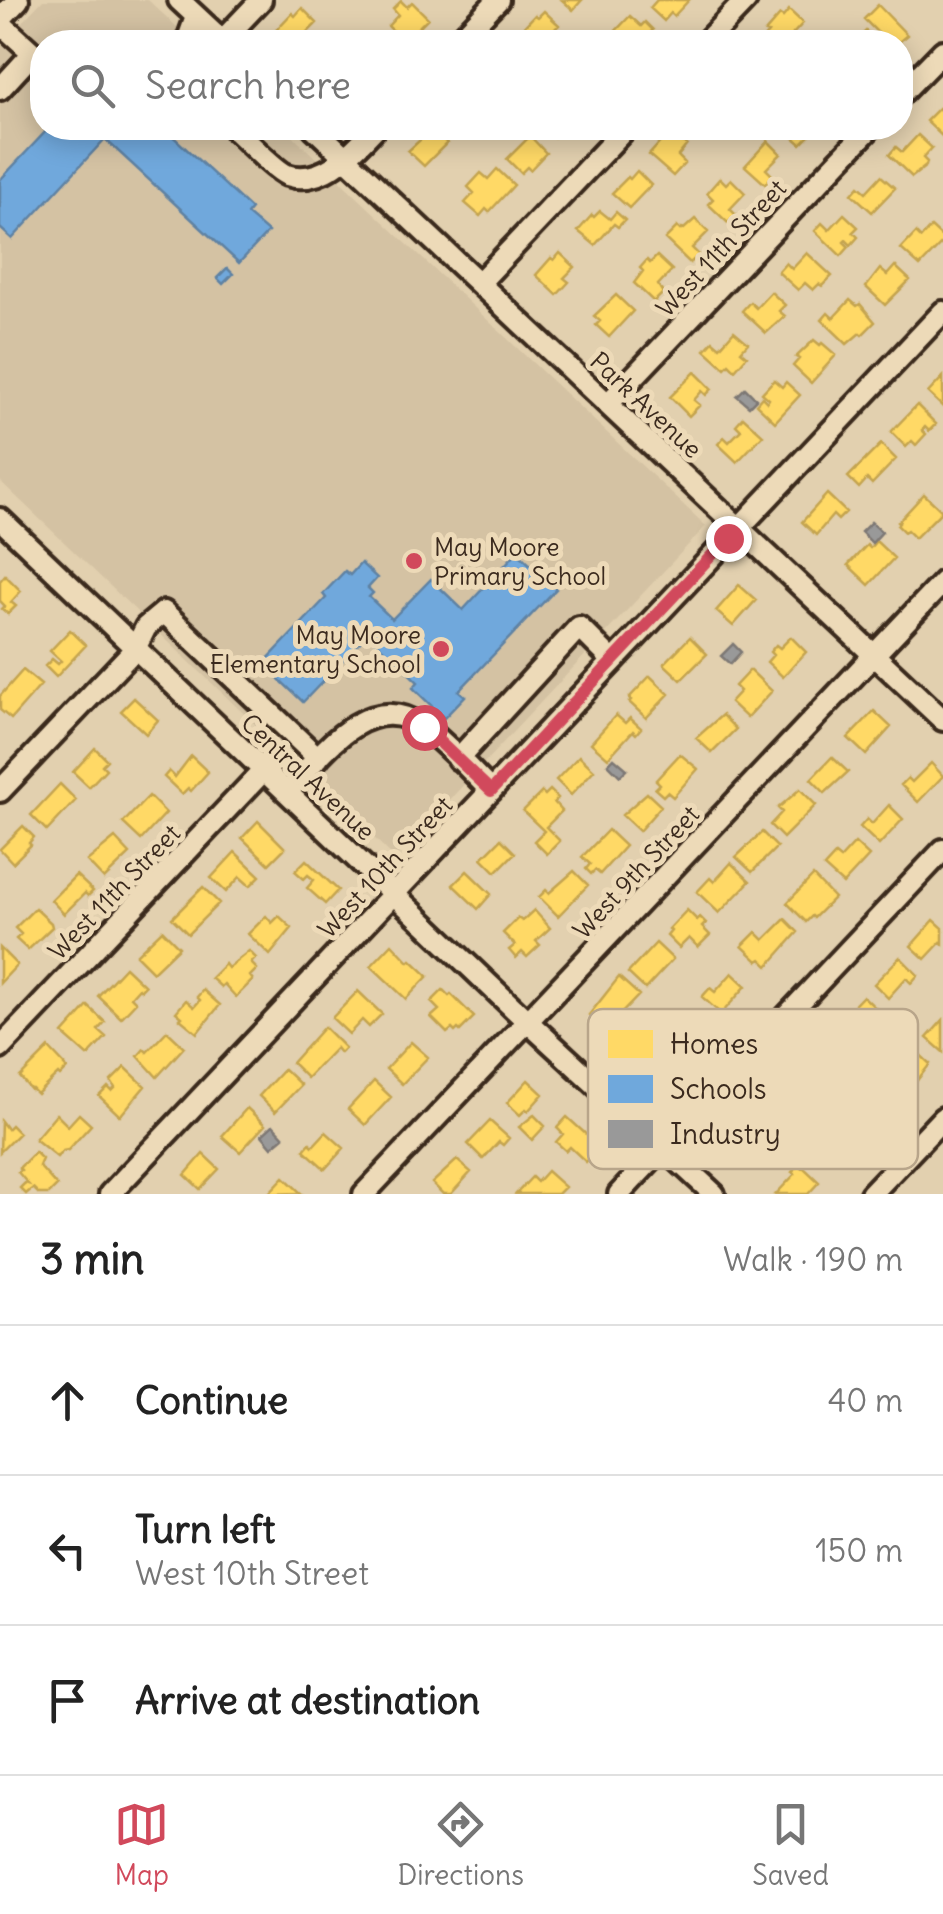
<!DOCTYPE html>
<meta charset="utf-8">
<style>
body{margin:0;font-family:Delius,sans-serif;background:#f6f6f6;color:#222}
.stop{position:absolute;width:30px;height:30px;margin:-22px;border:8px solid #d1495b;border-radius:50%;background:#fff}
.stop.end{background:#d1495b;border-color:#fff;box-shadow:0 2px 10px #0008}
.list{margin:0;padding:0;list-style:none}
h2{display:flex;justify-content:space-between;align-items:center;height:130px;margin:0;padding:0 40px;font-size:42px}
h2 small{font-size:32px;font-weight:400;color:#767676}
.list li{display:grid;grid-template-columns:65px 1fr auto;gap:30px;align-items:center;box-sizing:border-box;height:150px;padding:0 40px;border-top:2px solid #e0e0e0}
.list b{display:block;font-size:38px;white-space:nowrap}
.list p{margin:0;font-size:32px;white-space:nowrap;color:#767676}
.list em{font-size:32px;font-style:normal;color:#767676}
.icon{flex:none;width:55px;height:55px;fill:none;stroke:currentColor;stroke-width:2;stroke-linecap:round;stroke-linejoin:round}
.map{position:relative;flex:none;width:943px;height:1194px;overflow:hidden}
.search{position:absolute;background:#fff;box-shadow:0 5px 25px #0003;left:30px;right:30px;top:30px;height:110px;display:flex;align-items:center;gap:25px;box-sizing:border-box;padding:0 35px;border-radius:40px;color:#767676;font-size:38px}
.sheet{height:580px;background:#fff}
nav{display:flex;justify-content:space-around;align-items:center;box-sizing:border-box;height:140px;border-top:2px solid #e0e0e0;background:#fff;font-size:28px;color:#767676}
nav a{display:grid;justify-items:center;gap:5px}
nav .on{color:#d1495b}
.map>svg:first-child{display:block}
.built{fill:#d4c2a3}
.homes{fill:#ffd966;stroke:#c4a450;stroke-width:2.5}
.schools{fill:#6fa8dc;stroke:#5f82a3;stroke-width:2.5}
.industry{fill:#999;stroke:#7d7874;stroke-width:2.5}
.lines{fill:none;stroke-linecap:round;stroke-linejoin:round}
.minor-casing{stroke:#3b2a1e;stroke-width:28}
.minor{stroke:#eddab8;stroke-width:20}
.route{stroke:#d1495b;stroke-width:12}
.poi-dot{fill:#d1495b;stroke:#eddab8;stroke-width:4}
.labels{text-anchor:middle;stroke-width:10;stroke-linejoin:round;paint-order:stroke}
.street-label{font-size:25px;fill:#3b2a1e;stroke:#eddab8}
.poi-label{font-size:25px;fill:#3b2a1e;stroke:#eddab8;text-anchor:start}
.key{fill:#eddab8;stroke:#b8a58a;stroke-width:2.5}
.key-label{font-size:28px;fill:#3b2a1e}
</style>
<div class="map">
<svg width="943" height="1194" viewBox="0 0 943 1194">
<rect width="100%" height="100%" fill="#e2d0af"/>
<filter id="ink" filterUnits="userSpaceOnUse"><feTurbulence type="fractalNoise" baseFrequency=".01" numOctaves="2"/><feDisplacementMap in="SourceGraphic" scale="20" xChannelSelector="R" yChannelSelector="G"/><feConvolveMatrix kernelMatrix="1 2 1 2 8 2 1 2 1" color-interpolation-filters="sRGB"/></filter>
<g filter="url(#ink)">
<path class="built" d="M43,0H148L193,42H42V128H284L706,526L395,858L0,481V45Z"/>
<path class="homes" d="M562,0H582L573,10Z
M657,0H689L674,16L671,13L664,21L650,8Z
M401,1L407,7L412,2L428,18L411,35L409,33L402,40L388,26L398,15L393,9Z
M878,5L907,35L899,42H880L878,41L882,37L864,19Z
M302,8L317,23L306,34L315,42H291L277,29L292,13L295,16Z
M789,10L803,23L793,34L799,40L797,42H760L768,33L765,32L780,15L783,17Z
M544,11L559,25L542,42H530L519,32L535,15L538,17Z
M630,16L641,26L645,22L653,30L649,34L653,37L648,42H610L607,40Z
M866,31L876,42H852L858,36L860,37Z
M939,108L943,112V137L926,121Z
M544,128H568L564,132L561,130L554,137Z
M695,128H721L709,140Z
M783,128H810L806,132L809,136L801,144Z
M432,129L447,143L424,166L408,151Z
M673,133L687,145L678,156L685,163L673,176L649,155L664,138L666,140Z
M918,135L932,148L923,158L927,162L926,166L912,177L889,155L896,147L902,152Z
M530,136L546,153L530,170L527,167L521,173L507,159Z
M768,141L781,154L766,169L773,176L765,184L745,166Z
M497,169L514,185L489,212L486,209L480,216L465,203L474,193L468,187L481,173L488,179Z
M637,171L651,185L629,208L612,193L628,177L630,179Z
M881,176L895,188L872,212L852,194L859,186L866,192Z
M720,178L726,184L731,179L745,193L730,209L736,215L728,223L708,204L713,199L707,193Z
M600,211L610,219L616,212L625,220L618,227L614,224L595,245L578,231L592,215L594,217Z
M844,214L858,227L853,232L858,237L851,245L846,240L844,242L849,247L841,256L815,231L822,223L829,230Z
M695,219L708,232L692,248L699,255L690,263L665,239L677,227L680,230L682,228L684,229Z
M931,227L943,238V242L920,266L901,249L916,233L921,238Z
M560,253L575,267L564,278L569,282L557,295L536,275L551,258L554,260Z
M807,253L832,276L822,286L819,284L813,290L805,283L798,290L778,272L786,263L792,269Z
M657,256L672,270L658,285L663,293L654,302L634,283L643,271L640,268L647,260L650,263Z
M895,266L910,280L885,305L866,287L880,269L887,275Z
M771,292L785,305L779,311L785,316L766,333L742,311L750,302L756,308Z
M616,295L633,311L609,337L596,325L600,321L594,316Z
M850,300L857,306L860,304L875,322L862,335L860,333L847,344L822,320L828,313L833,318Z
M734,331L748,343L741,351L747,356L735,370L729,364L725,368L705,350L713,341L720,347Z
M814,340L820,345L822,343L836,355L811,383L793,366L799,359L796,357Z
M695,372L712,389L706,395L702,391L694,400L700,405L689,416L670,397Z
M943,377V407L928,393Z
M774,380L782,387L786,382L800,395L775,422L756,404L762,397L767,402L769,399L762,393Z
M917,405L936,424L929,431L925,427L922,430L926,434L916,445L912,441L906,447L891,432Z
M743,417L763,435L737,462L718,444L724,437L729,442L741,430L736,425Z
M881,444L896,459L872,484L867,479L859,488L848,477Z
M827,494L846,512L838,520L833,515L816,535L802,522Z
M924,494L942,511L915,538L907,530L904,532L897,525L899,523L898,522Z
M876,541L894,558L869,585L848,565L867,545L870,548Z
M5,575L21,591L11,602L16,606L8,614L2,609L5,606L0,601V581Z
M739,585L756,600L733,626L716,611Z
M70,630L86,645L56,677L45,666L52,659L58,664L61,661L50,651Z
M690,637L707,654L681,680L664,664Z
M791,637L806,652L783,677L767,662L773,655L770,652L776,645L780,648Z
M23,670L41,685L11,719L0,710V696Z
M750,670L772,691L747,718L730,702L740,691L735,686Z
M650,676L669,694L646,718L629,702L631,700L629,698Z
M134,698L158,720L146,734L121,711Z
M874,711L891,727L866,755L848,738Z
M616,715L625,723L630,718L641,728L636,734L633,731L608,758L591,743Z
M722,715L736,729L712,753L696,738Z
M95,748L107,760L102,765L106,769L89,787L73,772Z
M680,754L698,769L673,797L667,792L663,796L655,789L660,784L656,780Z
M191,756L208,772L191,791L188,788L182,794L164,777L169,771L175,777Z
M579,756L594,770L571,795L556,780Z
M832,757L848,772L825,793L811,779Z
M931,763L943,776L918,802L901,785L908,778L912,782Z
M60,784L76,800L47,831L31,815Z
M800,789L816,805L783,838L770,825L782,812L778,808Z
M550,790L558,798L554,802L562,811L546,827L560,841L547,854L534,841L544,831L523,811L542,792L545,795Z
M647,793L661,806L639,831L622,815Z
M149,796L166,813L141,840L123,823Z
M889,805L903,819L879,845L860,827L867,819L872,824Z
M258,821L285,848L269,864L242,838Z
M23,826L34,837L29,843L31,845L13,863L0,849Z
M608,830L625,846L600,874L595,870L591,874L586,869L590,864L582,857Z
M762,832L777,847L752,872L736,857Z
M115,838L130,854L104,879L87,861Z
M501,839L515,853L496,872L482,858Z
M855,843L869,856L843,884L824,867L835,855L840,859Z
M235,852L260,876L250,886L240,877L226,892L211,878Z
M306,860L338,890L325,904L307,888L314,880L308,875L304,879L295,871Z
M731,863L750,881L719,913L697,892L710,878L714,882Z
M467,871L491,894L478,909L453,885Z
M574,871L588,885L558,916L539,897L546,890L549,893Z
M76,875L93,891L88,896L85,893L64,914L51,900Z
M813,876L834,898L814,918L812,916L806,922L787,903Z
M203,887L219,903L188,934L172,918Z
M35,908L51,923L52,927L28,950L16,939L21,934L15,928Z
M534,910L550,928L536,941L540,945L527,957L522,952L516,958L509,950L515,945L503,933L518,918L522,921Z
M687,910L697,920L700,917L706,923L702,927L710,935L698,947L689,938L679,948L667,936L671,931L669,929Z
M266,916L272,923L279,916L292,928L270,955L248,934Z
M785,919L798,932L768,966L761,959L758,961L742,946L756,932L764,940Z
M934,920L943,928V944L941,942L925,959L911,946Z
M162,930L179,947L153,972L136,955Z
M656,943L673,959L645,989L628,973Z
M392,944L409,962L411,960L428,976L406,999L371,966Z
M0,948L17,965L0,983Z
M249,951L256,958L251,963L257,969L250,976L253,980L236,997L224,984L221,987L211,978L225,964L228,968Z
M900,957L918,975L911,983L906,978L888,998L874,984Z
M125,967L145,986L141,990L139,988L131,997L136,1002L121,1018L98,996Z
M732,973L746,986L721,1014L702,997L710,988L715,992Z
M619,977L639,995L619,1016L625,1021L611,1036L589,1015Z
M203,990L220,1005L197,1033L180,1019L182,1017L176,1012L186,1000L194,1007L200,1000L197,997Z
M443,990L449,996L451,994L474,1017L460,1031L458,1029L455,1032L452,1029L447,1033L431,1017L439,1010L431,1002Z
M358,991L382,1014L369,1027L362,1020L349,1034L332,1018Z
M863,996L885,1017L869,1033L862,1026L851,1037L837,1023Z
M88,1006L105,1022L98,1030L106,1037L88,1056L63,1034Z
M943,1020V1052L927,1038Z
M324,1027L345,1048L340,1053L336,1048L307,1078L292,1063Z
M167,1031L184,1047L157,1077L138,1056L144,1049L147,1052Z
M411,1042L428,1057L402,1084L386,1069Z
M49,1048L65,1065L64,1066L67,1069L60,1076L58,1074L37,1094L32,1089L31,1090L20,1077Z
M915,1050L930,1064L912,1087L885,1062L896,1051L905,1061Z
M125,1067L145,1086L120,1116L99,1096L108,1087L112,1091L115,1088L111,1081Z
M284,1069L301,1085L275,1112L259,1096Z
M528,1080L543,1094L528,1111L526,1109L520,1115L507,1103Z
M374,1081L391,1097L365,1125L348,1109Z
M247,1108L265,1125L240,1152L222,1136Z
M56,1114L68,1126L79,1114L91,1125L68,1150L63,1151L57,1157L35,1139Z
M534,1115L545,1126L532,1140L519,1127Z
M567,1117L600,1147L586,1162L570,1147L566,1151L556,1142L563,1134L557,1128Z
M1,1121L7,1129L11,1125L19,1133L0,1152Z
M490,1121L509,1138L503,1145L499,1142L483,1159L468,1144Z
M326,1132L344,1148L325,1169L304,1150L310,1143L313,1146Z
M35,1152L42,1159L39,1166L57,1186L49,1194H39L33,1188L26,1194L20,1188L25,1183L28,1184L18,1172L21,1170L19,1168Z
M203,1154L219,1169L200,1189L185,1175Z
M457,1160L471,1172L451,1194H443L432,1183Z
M798,1165L801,1168L802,1166L819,1182L808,1194H776L795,1174L792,1172Z
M547,1171L565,1187L558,1194H516L532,1177L537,1182Z
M284,1177L301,1193L268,1194Z"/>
<path class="schools" d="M49,128H164L251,209L247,214L268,232L239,263L105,139L12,239L0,228V180Z
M227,268L233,274L223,284L217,278Z
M517,552L556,589L459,691L465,696L444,718L413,688L418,682L368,634L303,702L263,664L326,598L323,594L345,571L350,575L361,563L377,578L368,588L373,593L369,597L392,619L431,579L463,610Z"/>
<path class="industry" d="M745,388L756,399L749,406L737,396Z
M871,522L882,532L872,543L861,532Z
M733,644L741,652L730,664L721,656Z
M614,758L627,769L620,776L608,764Z
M273,1125L284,1137L272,1147L262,1135Z"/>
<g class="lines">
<defs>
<path id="minor" d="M179,0L224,42
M0,19L18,0
M0,23L33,53L0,89
M222,41L261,0
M187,42L196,17
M457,42L498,0
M706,42L746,0
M900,95L943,51
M233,128C244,138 276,171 287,175C323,187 354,150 375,128
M314,128L943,720
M480,282L626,128
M608,404L870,128
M0,519L528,1022L714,1194
M458,759L579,627L613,661
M0,791L135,649L146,627L164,612L318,758
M287,792C321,755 368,687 424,727C445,742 472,772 491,791
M0,1048L264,770
M110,1194L943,312
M364,1194L943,582
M619,1194L943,850
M871,1194L943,1118"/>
</defs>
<use href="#minor" class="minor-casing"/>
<use href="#minor" class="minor"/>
</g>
</g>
<g class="lines" filter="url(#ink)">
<path class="route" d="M424,727L491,791L728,538"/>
</g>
<g class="poi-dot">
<circle cx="414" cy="561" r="10"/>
<circle cx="441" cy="649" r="10"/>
</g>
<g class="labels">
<g class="street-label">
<text transform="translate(721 248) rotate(-47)" y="9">West 11th Street</text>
<text transform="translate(646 405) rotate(43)" y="9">Park Avenue</text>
<text transform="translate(308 777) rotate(43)" y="9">Central Avenue</text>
<text transform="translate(385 867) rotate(-47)" y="9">West 10th Street</text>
<text transform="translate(636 872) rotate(-47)" y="9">West 9th Street</text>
<text transform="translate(114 892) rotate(-46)" y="9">West 11th Street</text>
</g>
<g class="poi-label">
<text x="434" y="556">May Moore<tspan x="434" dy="29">Primary School</tspan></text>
<text x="421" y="644" text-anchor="end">May Moore<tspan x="421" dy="29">Elementary School</tspan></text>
</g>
</g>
<rect x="588" y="1009" width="330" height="160" rx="15" class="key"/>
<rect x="608" y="1030" width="45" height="28" fill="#ffd966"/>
<rect x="608" y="1075" width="45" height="28" fill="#6fa8dc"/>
<rect x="608" y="1120" width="45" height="28" fill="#999"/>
<g class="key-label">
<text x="670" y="1054">Homes</text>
<text x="670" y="1099">Schools</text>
<text x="670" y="1144">Industry</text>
</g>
</svg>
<div class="stop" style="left:424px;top:727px"></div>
<div class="stop end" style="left:728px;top:538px"></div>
<div class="search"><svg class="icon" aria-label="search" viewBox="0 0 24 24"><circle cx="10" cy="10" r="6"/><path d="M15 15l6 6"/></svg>Search here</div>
</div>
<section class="sheet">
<h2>3 min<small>Walk · 190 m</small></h2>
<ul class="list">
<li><svg class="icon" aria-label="ahead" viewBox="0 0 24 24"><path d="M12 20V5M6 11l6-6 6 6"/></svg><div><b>Continue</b></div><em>40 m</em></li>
<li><svg class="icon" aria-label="left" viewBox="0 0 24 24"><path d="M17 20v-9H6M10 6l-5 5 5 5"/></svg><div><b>Turn left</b><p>West 10th Street</p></div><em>150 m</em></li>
<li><svg class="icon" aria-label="arrive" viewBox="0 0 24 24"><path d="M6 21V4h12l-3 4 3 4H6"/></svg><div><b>Arrive at destination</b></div></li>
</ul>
</section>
<nav>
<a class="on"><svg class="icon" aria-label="map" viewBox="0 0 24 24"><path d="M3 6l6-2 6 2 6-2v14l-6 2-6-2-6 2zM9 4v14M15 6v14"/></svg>Map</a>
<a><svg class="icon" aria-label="directions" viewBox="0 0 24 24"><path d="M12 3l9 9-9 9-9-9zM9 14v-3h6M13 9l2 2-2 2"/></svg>Directions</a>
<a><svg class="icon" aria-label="saved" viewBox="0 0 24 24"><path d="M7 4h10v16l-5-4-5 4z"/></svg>Saved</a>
</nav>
